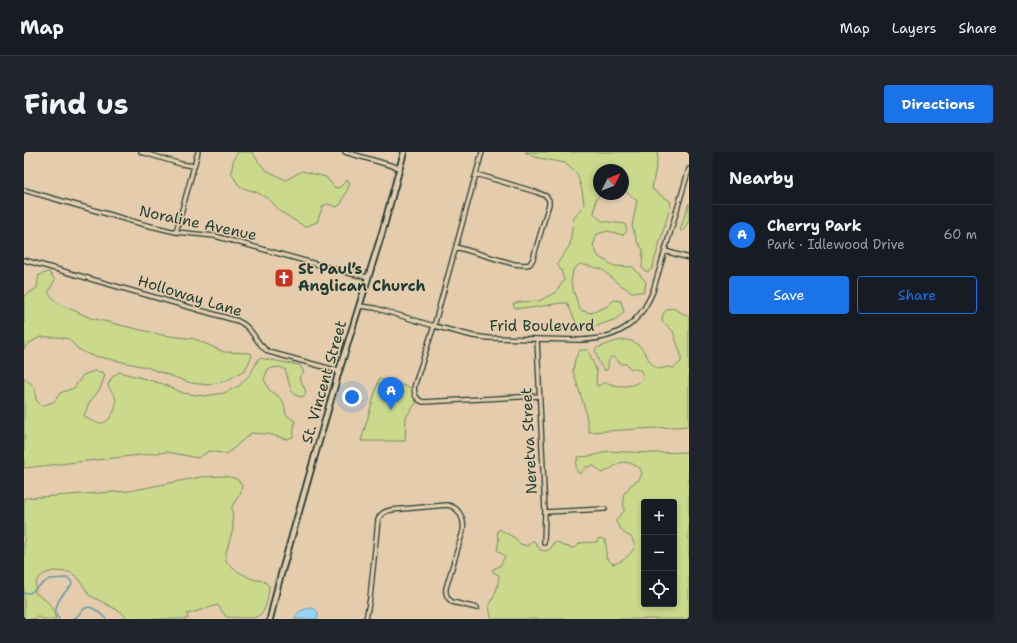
<!DOCTYPE html>
<meta charset="utf-8">
<style>
body{margin:0;font-family:"Shantell Sans",sans-serif;background:#20242c;color:#f1f3f6}
.controls{position:absolute;right:12px;bottom:12px;display:grid;overflow:hidden;border-radius:4px;box-shadow:0 2px 6px #0003}
.controls button{width:36px;height:36px;display:grid;place-items:center;padding:0;border:0;border-bottom:1px solid #363941;background:#171b24;color:#f1f3f6;font:20px sans-serif}
.compass{position:absolute;left:569px;top:12px;width:36px;height:36px;border-radius:50%;background:#171b24;box-shadow:0 2px 6px #0003;rotate:48deg}
.you{position:absolute;left:328px;top:245px;width:14px;height:14px;margin:-10px;border:3px solid #fff;border-radius:50%;background:#1a73e8;box-shadow:0 0 0 6px #1a73e833}
.badge{display:grid;place-items:center;width:26px;height:26px;border-radius:50%;background:#1a73e8;color:#fff;font-size:13px;font-weight:700}
.pin{position:absolute;translate:-50% -33px;filter:drop-shadow(0 1px 2px #0008)}
.pin::after{content:'';position:absolute;top:21px;width:14px;height:12px;background:inherit;clip-path:polygon(0 0,100% 0,50% 100%)}
.list{margin:0;padding:0;list-style:none}
h2{display:flex;justify-content:space-between;align-items:center;height:52px;margin:0;padding:0 16px;font-size:17px}
h2 small{font-size:13px;font-weight:400;color:#9ea1a6}
.list li{display:grid;grid-template-columns:26px 1fr auto;gap:12px;align-items:center;box-sizing:border-box;height:60px;padding:0 16px;border-top:1px solid #363941}
.list b{display:block;font-size:15px;white-space:nowrap}
.list p{margin:0;font-size:13px;white-space:nowrap;color:#9ea1a6}
.list em{font-size:13px;font-style:normal;color:#9ea1a6}
.actions{display:flex;gap:8px;padding:12px 16px}
.actions a{flex:1;padding:9px 0;border:1px solid #1a73e8;border-radius:4px;text-align:center;font-size:14px;color:#1a73e8}
.actions .main{background:#1a73e8;color:#fff}
.icon{flex:none;width:22px;height:22px;fill:none;stroke:currentColor;stroke-width:2;stroke-linecap:round;stroke-linejoin:round}
.map{position:relative;flex:none;width:665px;height:467px;overflow:hidden;border-radius:4px}
header{display:flex;align-items:center;gap:24px;box-sizing:border-box;height:56px;padding:0 20px;background:#171b24;border-bottom:1px solid #363941}
header strong{font-size:19px}
nav{display:flex;gap:22px;margin-inline-start:auto;font-size:14px}
.intro{display:flex;align-items:center;justify-content:space-between;box-sizing:border-box;height:96px;padding:0 24px}
h1{margin:0;font-size:28px}
.button{padding:10px 18px;border-radius:4px;background:#1a73e8;color:#fff;font-size:14px;font-weight:700}
main{display:flex;gap:24px;padding:0 24px}
aside{flex:1;background:#171b24;border-radius:4px;box-shadow:0 2px 6px #0003}
.map>svg:first-child{display:block}
.green{fill:#cbd98d;stroke:#758b60;fill-rule:evenodd}
.water{fill:#95d5f6;stroke:#6698a8}
.lines{fill:none;stroke-linecap:round;stroke-linejoin:round}
.stream{stroke:#6698a8;stroke-width:1.5}
.minor-casing{stroke:#1f3d34;stroke-width:6}
.tertiary-casing{stroke:#1f3d34;stroke-width:8}
.minor{stroke:#e4ccad;stroke-width:3.5}
.tertiary{stroke:#e4ccad;stroke-width:4.5}
.labels{text-anchor:middle;stroke-width:3;stroke-linejoin:round;paint-order:stroke}
.street-label{font-size:15px;fill:#1f3d34;stroke:#e4ccad}
.poi-label{font-size:15px;font-weight:bold;fill:#1f3d34;stroke:#e4ccad;text-anchor:start}
</style>
<header>
<strong>Map</strong>
<nav><a>Map</a><a>Layers</a><a>Share</a></nav>
</header>
<div class="intro"><h1>Find us</h1><a class="button">Directions</a></div>
<main>
<div class="map">
<svg width="665" height="467" viewBox="0 0 665 467">
<rect width="100%" height="100%" fill="#e4ccad"/>
<filter id="ink" filterUnits="userSpaceOnUse"><feTurbulence type="fractalNoise" baseFrequency=".025" numOctaves="2"/><feDisplacementMap in="SourceGraphic" scale="8" xChannelSelector="R" yChannelSelector="G"/><feConvolveMatrix kernelMatrix="1 2 1 2 8 2 1 2 1" color-interpolation-filters="sRGB"/></filter>
<g filter="url(#ink)">
<path class="green" d="M214,0H228L234,9L242,18L262,28L278,19L302,25L310,35L314,36L317,34L322,29L324,28L326,31L317,52L313,55L303,52L299,54L293,70L281,75L256,59L245,47L232,40L216,35L207,21L210,6Z
M501,0H633L634,3L628,37L636,43L646,49L647,52L628,117L623,120L618,116L619,98L613,89L608,74L613,49L599,37V18H575V42H577L572,47L570,62L578,69L601,72L603,79L599,83L584,79L573,82L569,94L575,105L590,114L609,115L622,130L620,140H608L592,130L578,117L556,112L549,118L547,131L556,158L567,161L582,155L590,148L597,149L600,160L592,167L567,176L554,175L543,151H537L506,156H491L489,152L495,150L515,149L532,140L540,128L537,118L533,112L546,93L549,68L560,52L558,38L553,22L541,11L510,5Z
M665,51V68L659,79H658L656,78Z
M25,120L31,128L24,140L33,151L67,166L138,183L171,187L200,200L227,201L228,204L221,218L202,229L184,233L167,231L122,215L66,203L54,197L45,187L34,185H16L4,192L0,197V143H2L13,136L15,123Z
M649,156L665,165V274L565,280L561,257L549,219L551,207L556,198H564L573,220L572,228L573,234H575C577,232 578,231 580,231C583,230 583,231 586,232C595,235 607,235 615,230C619,227 619,223 617,219L612,217H607L602,212H598L594,210C593,206 591,205 587,205C583,209 585,214 583,218H580C575,213 573,204 571,197C590,190 607,179 621,201C627,210 624,211 635,217L643,215L650,216L657,210V203L649,179L638,169L639,162L643,157Z
M235,206L276,213L280,220L275,226L281,237L282,242L278,245L271,243L267,238L261,217L255,215L244,217L240,227L245,238L253,243L260,251L262,263L271,269L269,285L262,287L245,282L227,281L203,302L185,299L174,306L143,300L0,316V225L11,236L12,248L18,254L31,249L36,241L50,236L59,223L70,219L78,220L81,223L76,237L65,251L60,264C69,271 80,276 87,264C90,260 92,256 92,250C92,243 86,239 84,233L88,225L95,220L114,225L139,232L159,241L180,244L200,241L215,234L227,221Z
M355,227L389,236V244L393,250L382,265L381,289H337Z
M584,299L627,301L665,300V467H467V465L465,454C471,444 474,435 475,423L469,420V417L476,414L481,404L473,398L475,388L473,381L475,377L491,386L496,392L504,394L508,389H510L516,398L522,399L527,396L529,391L533,390L539,394L551,396L556,391L573,390L574,387L576,386L581,388C583,394 582,400 582,406L589,412C599,410 605,404 611,395L608,386L600,381L591,369L600,359L599,343L608,332L615,328L618,322L616,316C594,304 597,313 578,321L570,314L562,315L556,322L553,320L552,313L554,305L568,304ZM620,350H650V452H620Z
M201,324L213,327L218,333L217,340L208,355L209,377L202,401V410L211,418L228,427L240,429L245,434C244,443 243,462 232,465C227,467 209,465 202,465L194,453L163,462L164,467H103L97,460L65,443L55,427L46,420L29,419L20,422L16,425L12,430L11,441C25,450 27,451 32,467H19L18,466L13,465L10,467H0V346L105,339L177,325Z"/>
<path class="water" d="M287,456C292,456 296,462 293,467H271V465C275,459 280,457 287,456Z"/>
<g class="lines">
<path class="stream" d="M0,441H6L25,427L44,426L47,429L48,432C46,436 43,438 40,441C34,448 28,460 35,467
M48,467C53,466 54,463 58,459C66,449 75,461 82,467"/>
<defs>
<path id="minor" d="M117,0L157,12L170,14
M321,0L376,16
M458,0L410,174L391,232C389,240 391,247 399,250L515,244
M0,38L118,72L152,80L191,84L328,122L344,125
M152,80L174,0
M432,95L490,112L502,113L506,112L509,107L525,52V48L522,44L512,40L452,22
M641,99L665,106
M0,108L214,169C231,177 230,191 245,200L315,219
M335,154L351,156L410,174L449,184L464,186L556,188C593,187 615,173 629,139L665,17
M513,187L521,360L520,391
M521,360L581,357
M342,467L346,446L354,368C356,362 361,359 367,358L423,353C435,355 441,367 439,379L422,436C421,442 423,446 428,450L453,456"/>
<path id="tertiary" d="M246,467L254,433L315,219L358,81L380,0"/>
</defs>
<use href="#minor" class="minor-casing"/>
<use href="#tertiary" class="tertiary-casing"/>
<use href="#minor" class="minor"/>
<use href="#tertiary" class="tertiary"/>
</g>
</g>
<defs>
<symbol id="church-square" viewBox="-11 -11 22 22"><rect x="-9" y="-9" width="18" height="18" rx="4" fill="#c8321e" stroke="#e4ccad"/><path d="M-1.2-6h2.4v3.5h3.3v2.4h-3.3V6h-2.4V-.1h-3.3v-2.4h3.3Z" fill="#fff"/></symbol>
</defs>
<g fill-rule="evenodd">
<use href="#church-square" x="249" y="115" width="22" height="22"/>
</g>
<g class="labels">
<g class="street-label">
<text transform="translate(174 71) rotate(12)" y="5">Noraline Avenue</text>
<text transform="translate(166 144) rotate(17)" y="5">Holloway Lane</text>
<text x="518" y="179">Frid Boulevard</text>
<text transform="translate(300 230) rotate(-74)" y="5">St. Vincent Street</text>
<text transform="translate(505 289) rotate(-93)" y="5">Neretva Street</text>
</g>
<g class="poi-label">
<text x="274" y="122">St Paul’s<tspan x="274" dy="17">Anglican Church</tspan></text>
</g>
</g>
</svg>
<div class="controls">
<button>+</button>
<button>−</button>
<button><svg class="icon" aria-label="locate" viewBox="0 0 24 24"><circle cx="12" cy="12" r="6"/><path d="M12 2v4M12 18v4M2 12h4M18 12h4"/></svg></button>
</div>
<svg class="compass" viewBox="-18 -18 36 36"><path d="M0-13l5 13h-10z" fill="#e53935"/><path d="M0 13l5-13h-10z" fill="#9ea1a6"/></svg>
<div class="you"></div>
<div class="pin badge" style="left:367px;top:258px">A</div>
</div>
<aside>
<h2>Nearby<small></small></h2>
<ul class="list">
<li><span class="badge">A</span><div><b>Cherry Park</b><p>Park · Idlewood Drive</p></div><em>60 m</em></li>
</ul>
<div class="actions"><a class="main">Save</a><a>Share</a></div>
</aside>
</main>
